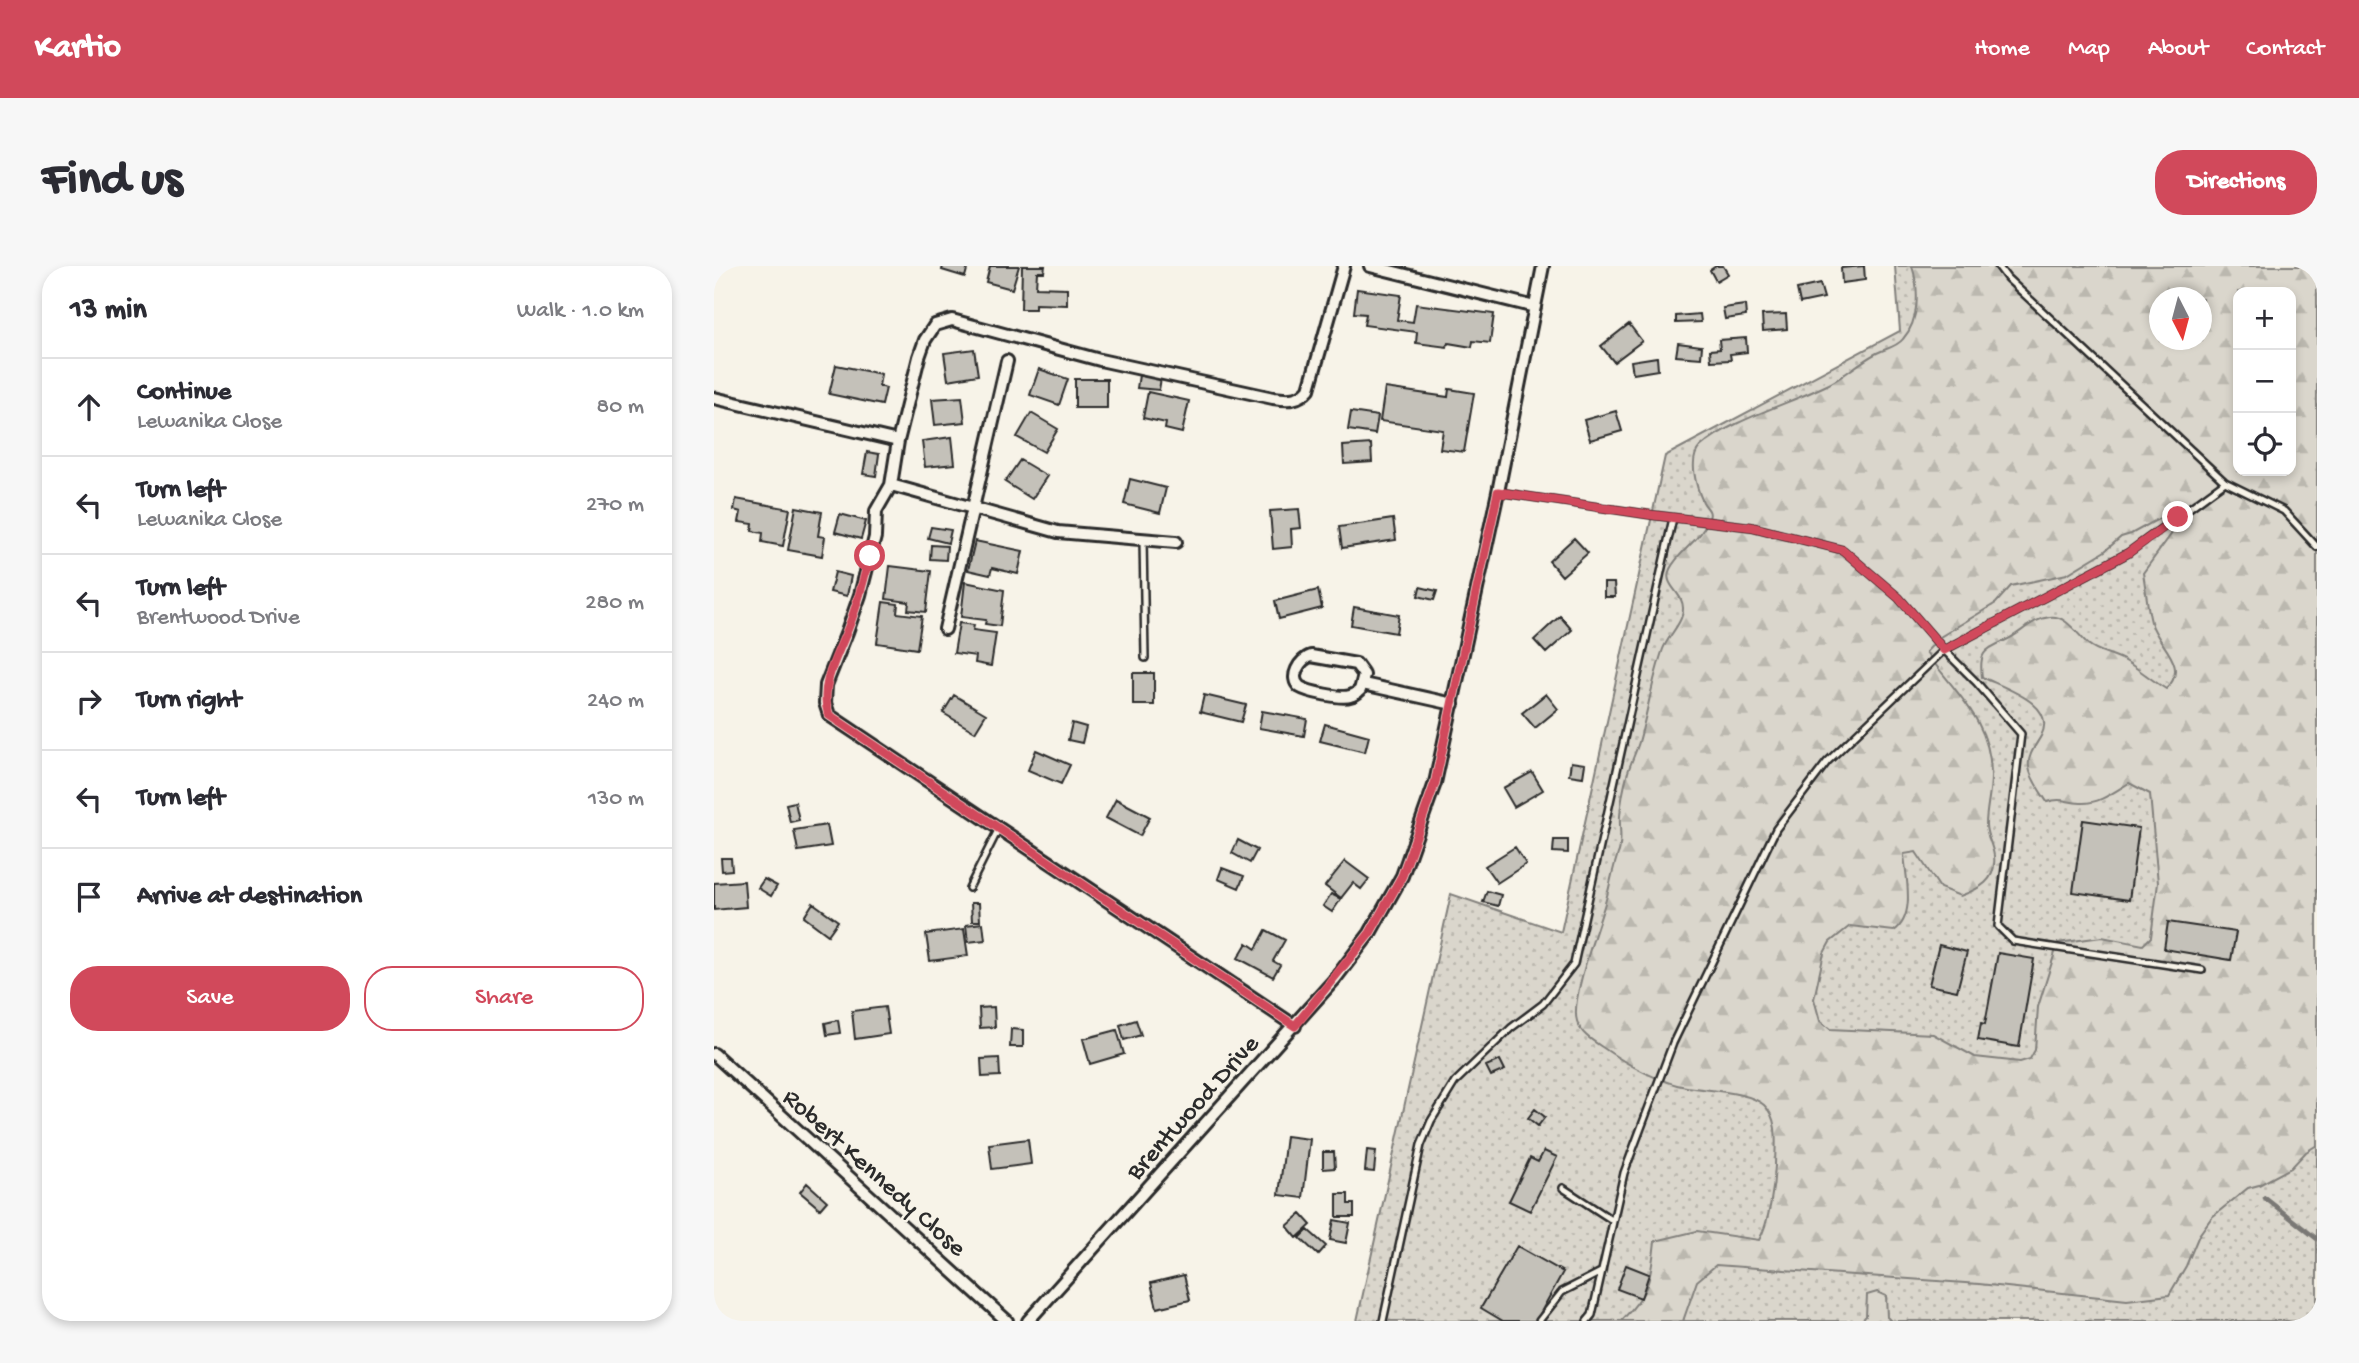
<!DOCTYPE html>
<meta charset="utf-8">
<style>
body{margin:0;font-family:"Gochi Hand",sans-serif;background:#f7f7f7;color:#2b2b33}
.controls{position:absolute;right:21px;top:21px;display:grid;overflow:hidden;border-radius:14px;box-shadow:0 4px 10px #0003}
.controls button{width:63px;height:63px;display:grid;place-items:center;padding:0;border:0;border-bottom:2px solid #e1e1e2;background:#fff;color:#2b2b33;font:35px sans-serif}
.compass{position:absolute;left:1435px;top:21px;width:63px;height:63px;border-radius:50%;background:#fff;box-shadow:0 4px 10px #0003;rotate:174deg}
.stop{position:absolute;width:21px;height:21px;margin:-16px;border:5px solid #d1495b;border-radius:50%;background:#fff}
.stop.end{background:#d1495b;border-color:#fff;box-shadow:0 2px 7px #0008}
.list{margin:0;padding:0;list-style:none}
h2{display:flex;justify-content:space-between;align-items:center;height:91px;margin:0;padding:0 28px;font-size:30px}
h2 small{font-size:23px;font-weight:400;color:#7c7c81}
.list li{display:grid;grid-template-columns:46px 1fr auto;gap:21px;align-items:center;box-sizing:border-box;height:98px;padding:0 28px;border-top:2px solid #e1e1e2}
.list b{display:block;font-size:26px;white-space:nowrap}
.list p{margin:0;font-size:23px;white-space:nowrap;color:#7c7c81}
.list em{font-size:23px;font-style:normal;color:#7c7c81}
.actions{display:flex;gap:14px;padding:21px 28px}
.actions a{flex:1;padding:16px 0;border:2px solid #d1495b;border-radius:28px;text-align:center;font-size:24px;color:#d1495b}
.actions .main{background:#d1495b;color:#fff}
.icon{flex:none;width:38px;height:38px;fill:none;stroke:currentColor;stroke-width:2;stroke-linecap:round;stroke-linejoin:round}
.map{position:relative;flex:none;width:1603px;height:1055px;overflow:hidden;border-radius:28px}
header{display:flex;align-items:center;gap:42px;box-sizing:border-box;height:98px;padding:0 35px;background:#d1495b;color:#fff}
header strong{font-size:33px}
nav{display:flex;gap:38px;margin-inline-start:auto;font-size:24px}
.intro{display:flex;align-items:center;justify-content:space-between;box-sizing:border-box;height:168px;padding:0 42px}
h1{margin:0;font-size:49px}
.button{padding:18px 32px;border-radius:28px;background:#d1495b;color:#fff;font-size:24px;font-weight:700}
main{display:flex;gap:42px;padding:0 42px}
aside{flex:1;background:#fff;border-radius:28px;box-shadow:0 4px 10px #0003}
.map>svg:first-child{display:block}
.grass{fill:url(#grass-dots);stroke:#82807c;stroke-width:2;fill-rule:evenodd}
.forest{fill:url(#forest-firs);stroke:#82807c;stroke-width:2;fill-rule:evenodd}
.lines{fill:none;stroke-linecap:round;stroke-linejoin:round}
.stream{stroke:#7a7874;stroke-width:4.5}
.building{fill:#c4c1b9;stroke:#2b2b2b;stroke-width:2}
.lane-casing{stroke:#2b2b2b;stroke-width:10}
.street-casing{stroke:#2b2b2b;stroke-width:16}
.lane{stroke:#f7f3e8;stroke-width:5}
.street{stroke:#f7f3e8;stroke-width:10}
.route{stroke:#d1495b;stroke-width:9}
.labels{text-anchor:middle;stroke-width:5;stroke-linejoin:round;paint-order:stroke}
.street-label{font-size:26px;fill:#2b2b2b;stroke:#f7f3e8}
</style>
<header>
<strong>Kartio</strong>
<nav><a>Home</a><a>Map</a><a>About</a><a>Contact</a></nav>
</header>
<div class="intro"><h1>Find us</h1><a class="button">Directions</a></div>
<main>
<aside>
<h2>13 min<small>Walk · 1.0 km</small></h2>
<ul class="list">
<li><svg class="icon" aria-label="ahead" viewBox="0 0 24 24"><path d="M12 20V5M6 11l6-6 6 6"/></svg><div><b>Continue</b><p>Lewanika Close</p></div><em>80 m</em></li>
<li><svg class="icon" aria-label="left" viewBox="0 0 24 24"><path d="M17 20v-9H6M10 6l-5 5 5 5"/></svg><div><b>Turn left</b><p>Lewanika Close</p></div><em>270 m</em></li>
<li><svg class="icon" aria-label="left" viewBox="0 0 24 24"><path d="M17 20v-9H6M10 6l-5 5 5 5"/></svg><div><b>Turn left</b><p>Brentwood Drive</p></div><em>280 m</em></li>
<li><svg class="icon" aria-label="right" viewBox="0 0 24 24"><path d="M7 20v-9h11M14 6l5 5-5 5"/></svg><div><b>Turn right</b></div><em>240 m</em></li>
<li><svg class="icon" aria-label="left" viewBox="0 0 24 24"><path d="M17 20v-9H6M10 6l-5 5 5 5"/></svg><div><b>Turn left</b></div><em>130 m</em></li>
<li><svg class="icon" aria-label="arrive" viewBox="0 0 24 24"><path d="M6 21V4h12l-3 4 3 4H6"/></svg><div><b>Arrive at destination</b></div></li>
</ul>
<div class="actions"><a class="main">Save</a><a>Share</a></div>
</aside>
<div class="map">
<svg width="1603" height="1055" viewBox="0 0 1603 1055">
<defs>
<pattern id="grass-dots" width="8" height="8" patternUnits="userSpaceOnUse" patternTransform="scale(1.75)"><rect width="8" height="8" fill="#dad6cc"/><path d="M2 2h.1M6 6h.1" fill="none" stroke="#bbb8af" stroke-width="1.8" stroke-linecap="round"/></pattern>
<pattern id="forest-firs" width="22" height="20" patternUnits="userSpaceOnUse" patternTransform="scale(1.75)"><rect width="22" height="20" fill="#dad6cc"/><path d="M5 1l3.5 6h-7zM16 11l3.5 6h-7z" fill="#bbb8af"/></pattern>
</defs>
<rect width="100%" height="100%" fill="#f7f3e8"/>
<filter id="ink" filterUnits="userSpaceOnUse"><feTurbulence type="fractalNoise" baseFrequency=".0143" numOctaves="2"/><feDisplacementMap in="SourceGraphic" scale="14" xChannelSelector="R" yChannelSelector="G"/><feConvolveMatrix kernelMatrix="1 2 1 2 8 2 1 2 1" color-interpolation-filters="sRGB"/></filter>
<g filter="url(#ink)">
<path class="grass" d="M1181,0H1603V1055H643L737,628L847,666L951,190L1186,65ZM1524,26H1577V205H1524ZM1446,32H1488V74H1446Z"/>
<path class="forest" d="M1198,0H1603V879L1592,886L1577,902L1545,919L1534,922L1498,951L1485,969L1472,1000L1455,1029L1413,1034L1265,1018L1002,999L983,1015L969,1055H907C935,1027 937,1014 941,975L983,965L1045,974C1055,957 1060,921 1061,900C1061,880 1066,854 1050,839C1033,824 985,825 963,819C938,812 916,800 894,785C883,777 867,770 863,755C856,734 884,661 891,637C896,621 898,604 904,588C909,578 905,562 906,550C907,536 910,520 914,506C917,496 922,486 925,476C934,445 938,414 949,383C954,370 969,357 969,343C970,327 948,319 956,303C966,283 988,274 995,252C998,244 992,242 989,236C982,221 974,193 986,181C1014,155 1077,137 1113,119C1130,111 1144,97 1161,88C1170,83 1183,81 1189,73C1206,54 1205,22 1198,0ZM1524,26H1577V205H1524ZM1446,32H1488V74H1446ZM1446,252L1455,254L1461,263L1429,307C1432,323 1433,340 1437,356C1443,379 1477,399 1452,423C1439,415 1426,404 1413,396C1401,388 1384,387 1374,378C1363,368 1352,349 1336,351C1317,353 1307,368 1290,375C1269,384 1265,388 1268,411C1290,422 1344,438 1327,470C1322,479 1313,490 1315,501C1316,512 1327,526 1333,536C1349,531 1352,537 1367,537C1385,538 1400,526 1415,517L1436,528L1444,617L1437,671L1429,679L1388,671L1344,677L1324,741L1321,784L1316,793L1306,796L1261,791L1219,768L1116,763L1106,755L1100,733L1110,687L1116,676L1136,660L1180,665C1202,650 1192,612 1190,588L1202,586L1226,622L1246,630C1265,623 1283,615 1280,590C1279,580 1272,569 1272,559C1272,543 1277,527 1277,511C1278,455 1241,427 1212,386L1226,371L1282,337L1297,320L1353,308L1391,285L1407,271L1417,268Z
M1163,1026L1172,1030L1173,1051L1177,1055H1147L1152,1050L1153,1029Z"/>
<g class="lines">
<path class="stream" d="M1551,932L1603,973"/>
</g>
<path class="building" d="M229,0H254L251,11L228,4Z
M276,0H305L298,23L272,16Z
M308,0H331L330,6H323L322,21L353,22V39L321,38V43H307Z
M1002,0H1009L1014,8L1002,15L996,4Z
M1150,0L1151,14L1128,17L1127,2Z
M1106,18L1110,32L1086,37L1083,23Z
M643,23L687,29L683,54L699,56L702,38L780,48L776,77L759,75L758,81L734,77L733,81L702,77L703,66L650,59L652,48L640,47Z
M1031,39L1032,50L1011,53L1009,42Z
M986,48L987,56L962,57V50Z
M1072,48L1073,63L1049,65L1048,49Z
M915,58L928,75L900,96L887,80Z
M1032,72L1033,86L1016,88L1017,94L997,95L996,84L1006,83L1005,74Z
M964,77L988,80L987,92L962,90Z
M260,83L264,109L234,114L230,87Z
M943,91L944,104L919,108L917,95Z
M122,99L167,108L165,120L172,122L168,139L115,128Z
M325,103L354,113L345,139L316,129Z
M425,109L447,112L445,124L423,122Z
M361,113H393V142H361Z
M671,122L734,131L735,123L760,127L750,186L726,183L729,164L666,155Z
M434,126L475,135L468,167L451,163L452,157L429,152Z
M248,131L251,156L221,159L218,133Z
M902,145L908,165L876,174L870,154Z
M637,146L664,150L661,168L634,164Z
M317,147L344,163L330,186L303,171Z
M238,171L241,198L211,201L208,175Z
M657,178L658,196L630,198L629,180Z
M153,186L165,188L162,210L149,208Z
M306,194L333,210L318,233L291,216Z
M416,213L452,222L446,247L410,238Z
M22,233L76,243L69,280L48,276L49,267L38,265L39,258L25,256L27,246L20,244Z
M82,241L108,246L104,270L111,271L108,290L74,284Z
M585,243L587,262L577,263L578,281L559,283L556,245Z
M126,248L152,255L147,273L121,266Z
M679,253L682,274L628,282L625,261Z
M217,261L237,264L234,277L214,272Z
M860,272L874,287L848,310L835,295Z
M261,275L309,285L304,308L278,302L276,309L254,304Z
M217,279L233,280L232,294L216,293Z
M176,300L217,305L212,346L194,344L195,336L172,333Z
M121,306L137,310L133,330L116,326Z
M251,316L290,324L286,360L271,358L272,354L247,351Z
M890,317H900L901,331H890Z
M706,321L723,325L720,334L704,330Z
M604,324L608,342L565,353L561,335Z
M169,336L184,338L183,347L208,350L203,383L163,377Z
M640,341L685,349L682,367L637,359Z
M846,350L858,364L832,387L820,374Z
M245,357L260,359L259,364L282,367L277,400L261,397L262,390L240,387Z
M419,407H440V439H419Z
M832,428L844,443L821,462L808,447Z
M240,429L272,448L261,466L229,447Z
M490,429L532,439L527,456L486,446Z
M548,445L593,453L590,470L545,462Z
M358,457L372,461L368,477L354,474Z
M611,458L655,470L651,486L606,475Z
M322,484L356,499L347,518L314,504Z
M857,496L871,498L869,511L855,509Z
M818,506L829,524L800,541L789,522Z
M402,533L436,551L426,570L392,552Z
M81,536L85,554L76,556L72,538Z
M1369,554L1425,562L1415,634L1359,626Z
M113,559L117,580L84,585L80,564Z
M524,574L543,584L536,597L518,587Z
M840,574H854V587L839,586Z
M801,581L812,598L783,617L771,600Z
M7,592H17L18,604L8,605Z
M631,595L655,613L647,623L639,617L627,632L611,620Z
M508,602L530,610L525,622L504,613Z
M50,613L63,620L57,630L44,622Z
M30,615L32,641L0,644V617Z
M773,625L787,629L784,640L769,636Z
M617,628L627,633L618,646L609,640Z
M99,637L124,655L114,669L90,651Z
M257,637H265L266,655H258Z
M1454,656L1522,666L1517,694L1450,683Z
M269,657L271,674L254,676L252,659Z
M250,663L254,690L216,695L212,668Z
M552,664L571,674L559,695L566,699L559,711L524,692L533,677L542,683Z
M1225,679L1253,686L1243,725L1215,719Z
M1284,687L1320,693L1305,781L1264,774L1267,757L1271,758Z
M171,741L175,768L141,773L138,745Z
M280,741L281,761L266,762L265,742Z
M124,754L126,767L113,769L111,757Z
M422,754L427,769L410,774L406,759Z
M297,763L309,764V781H296Z
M403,764L410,788L376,798L369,773Z
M285,792L286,810L268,811L267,793Z
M786,794L791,804L777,810L772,800Z
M821,843L831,851L824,860L814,852Z
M572,870L596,873L589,932L565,929Z
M314,873L317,898L278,903L275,878Z
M653,884L662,885L660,906L651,905Z
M830,885L843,891L816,945L795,935L816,892L824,896Z
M609,886H620L621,902L609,903Z
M93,917L113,935L106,943L86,926Z
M623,928H634V938H640V951H623Z
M587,948L597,959L583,972L573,960Z
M620,954L636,957L632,977L616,974Z
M594,964L612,980L604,989L586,972Z
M803,980L849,1006L822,1055H789L767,1042Z
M912,999L935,1008L927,1032L903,1023Z
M470,1009L476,1034L443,1042L437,1017Z"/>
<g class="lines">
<defs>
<path id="lane" d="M1284,0L1293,12L1511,216
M784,226L938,249L1038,261L1129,284L1185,332L1230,384L1113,496L1062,563L959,777L910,907L878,1049L873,1055
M429,273L431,392
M255,622L285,562
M1488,704L1299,675L1284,660L1307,468L1263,417L1230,384L1414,287L1511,216L1570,245L1603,281
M849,922L898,954
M669,1055L707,879L717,855L741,816L797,762L829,738L860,698L959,252
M825,1055L848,1026L887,1006"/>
<path id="street" d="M656,0L821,41
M0,132L184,175
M177,219L344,266L462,276
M231,363L293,95
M597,390L642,398L650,409L646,424C643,427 640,429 636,430C628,433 594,426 586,421C574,412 586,393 597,390Z
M649,418L739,438
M581,760L115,449L111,437L112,419L133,366L146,329L161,271L162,245L177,219L184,175L205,91L211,74L221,59L238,54L386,94L559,132C574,134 585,135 595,123L630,0
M0,788L293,1055
M314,1055L621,713L656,667L688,610L721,517L784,226L829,0"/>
</defs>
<use href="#lane" class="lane-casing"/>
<use href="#street" class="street-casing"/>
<use href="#lane" class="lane"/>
<use href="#street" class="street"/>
</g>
</g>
<g class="lines" filter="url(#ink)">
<path class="route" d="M156,290C150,310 146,330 139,349C129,381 103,416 115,449L581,760L656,667L688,610L721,517L784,226L938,249L1038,261L1129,284L1185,332L1230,384L1414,287L1464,251"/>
</g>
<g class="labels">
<g class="street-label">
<text transform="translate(477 840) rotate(-48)" y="9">Brentwood Drive</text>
<text transform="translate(162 905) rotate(42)" y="9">Robert Kennedy Close</text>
</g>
</g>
</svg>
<div class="controls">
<button>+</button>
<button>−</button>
<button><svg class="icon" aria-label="locate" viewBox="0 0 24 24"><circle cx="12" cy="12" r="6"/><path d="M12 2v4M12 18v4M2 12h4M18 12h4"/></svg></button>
</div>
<svg class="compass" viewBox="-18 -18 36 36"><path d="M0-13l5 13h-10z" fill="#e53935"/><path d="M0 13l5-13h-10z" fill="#7c7c81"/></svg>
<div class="stop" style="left:156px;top:290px"></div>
<div class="stop end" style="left:1464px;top:251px"></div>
</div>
</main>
